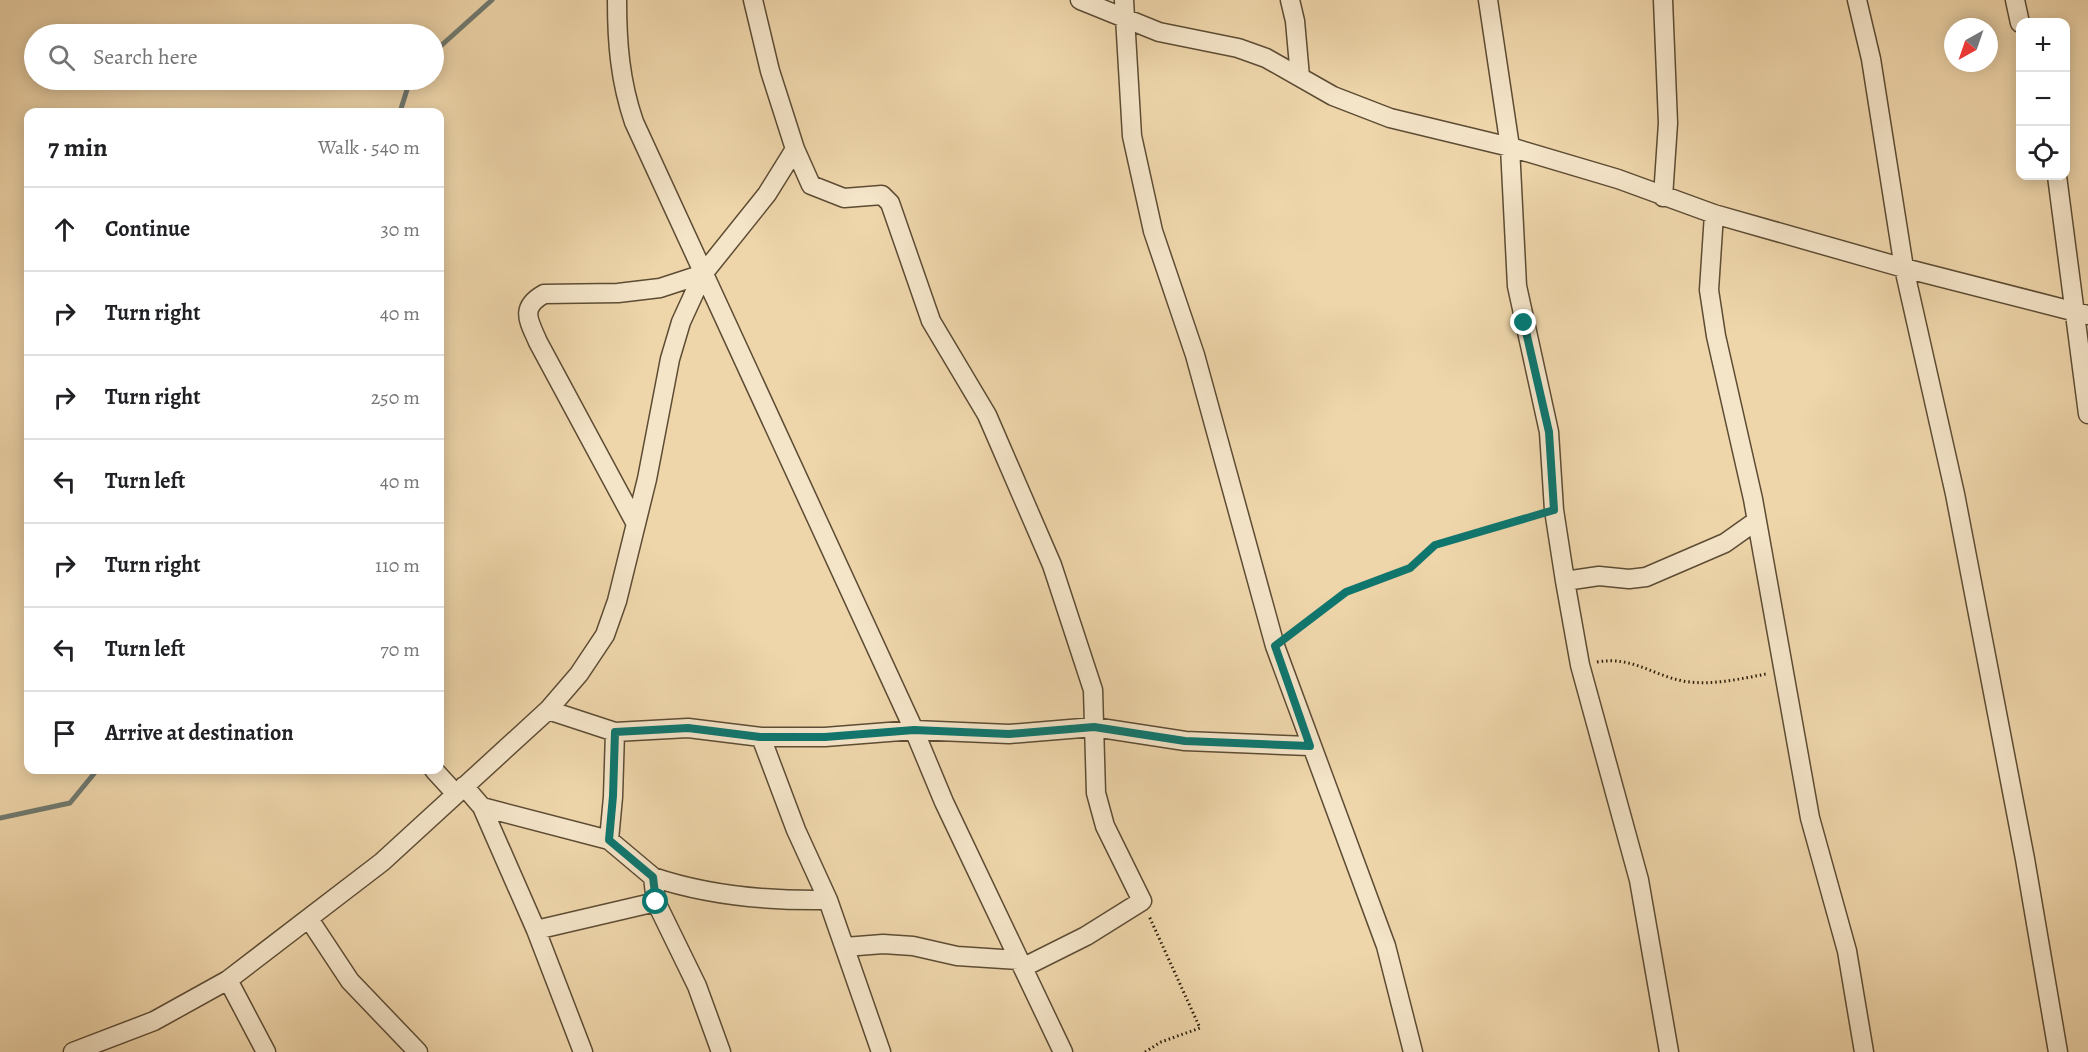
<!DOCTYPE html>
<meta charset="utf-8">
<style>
body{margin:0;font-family:Alegreya,serif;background:#f6f6f6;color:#202124}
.controls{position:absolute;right:18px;top:18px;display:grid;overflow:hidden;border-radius:12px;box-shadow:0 3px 15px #0003}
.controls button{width:54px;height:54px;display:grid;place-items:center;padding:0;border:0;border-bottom:2px solid #e0e0e0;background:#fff;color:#202124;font:30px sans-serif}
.compass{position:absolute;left:1944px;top:18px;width:54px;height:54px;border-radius:50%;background:#fff;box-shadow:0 3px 15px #0003;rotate:220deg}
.stop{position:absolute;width:18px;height:18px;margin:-14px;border:4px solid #0f766e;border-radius:50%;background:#fff}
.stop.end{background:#0f766e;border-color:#fff;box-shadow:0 2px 6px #0008}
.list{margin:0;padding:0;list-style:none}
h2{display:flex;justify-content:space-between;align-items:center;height:78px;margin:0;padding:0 24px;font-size:26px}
h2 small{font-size:20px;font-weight:400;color:#757577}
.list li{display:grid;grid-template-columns:39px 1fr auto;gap:18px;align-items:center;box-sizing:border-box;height:84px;padding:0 24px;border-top:2px solid #e0e0e0}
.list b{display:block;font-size:22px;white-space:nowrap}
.list em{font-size:20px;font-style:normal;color:#757577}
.icon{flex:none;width:33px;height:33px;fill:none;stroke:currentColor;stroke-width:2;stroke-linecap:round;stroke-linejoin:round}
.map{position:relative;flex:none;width:2088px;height:1052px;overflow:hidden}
.search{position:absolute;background:#fff;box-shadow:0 3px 15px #0003;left:24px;top:24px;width:420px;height:66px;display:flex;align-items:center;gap:15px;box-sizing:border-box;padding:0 21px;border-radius:33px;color:#757577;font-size:22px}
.panel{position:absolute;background:#fff;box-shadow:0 3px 15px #0003;left:24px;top:108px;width:420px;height:666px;border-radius:12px}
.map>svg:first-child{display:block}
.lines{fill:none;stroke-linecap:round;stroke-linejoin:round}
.stream{stroke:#717a71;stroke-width:5}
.street-casing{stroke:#5d4c34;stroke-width:21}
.path{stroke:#2d1f0c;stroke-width:3;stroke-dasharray:1.5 3;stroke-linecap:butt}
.street{stroke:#f4e4c8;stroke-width:18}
.route{stroke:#0f766e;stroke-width:8}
</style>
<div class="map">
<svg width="2088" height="1052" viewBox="0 0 2088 1052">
<rect width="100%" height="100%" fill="#eed5aa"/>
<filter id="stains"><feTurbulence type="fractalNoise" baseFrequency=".00333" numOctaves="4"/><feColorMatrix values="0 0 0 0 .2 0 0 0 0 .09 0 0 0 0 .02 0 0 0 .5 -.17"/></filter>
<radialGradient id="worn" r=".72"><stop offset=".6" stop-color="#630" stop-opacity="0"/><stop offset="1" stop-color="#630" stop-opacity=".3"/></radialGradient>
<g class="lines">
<path class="stream" d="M434,52L492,0
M400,112L410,80
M0,818L70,803L97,770"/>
<defs>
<path id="street" d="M617,0C617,43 620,81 634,122L914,730L944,802L1063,1052
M1080,0L1159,32L1238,48L1266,58L1333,96L1390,118L1510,147L1618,179L1714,214L1904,268L2088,315
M1124,0L1132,136L1153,231L1195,355L1275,646L1386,946L1413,1052
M1290,0L1295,21L1300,77
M1488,0L1510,147L1517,286L1549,432L1554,510L1565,581L1580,665L1639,880L1669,1052
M1663,0L1668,123L1663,197
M1857,0L1871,59L1904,268L1955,494L2025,859L2058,1052
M2015,0L2020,23
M795,149L811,185L844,198L882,195L890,203L931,321L987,415L1052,565L1093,690L1096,793L1105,826L1142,901L1086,936L1024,967
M2057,176L2088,414
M1714,214L1709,290L1716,336L1753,499L1810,818L1847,951L1864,1052
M636,524L538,342C529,321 519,308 544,294L618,293L660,288L703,274
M1565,581L1599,576L1629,579L1646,577L1725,543L1756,521
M548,710L615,732L688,728L761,737L796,830L828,900L881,1052
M615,732L613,797L609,840L653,877L656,902L697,986L721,1052
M761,737H825L914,730L1009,734L1094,727L1185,741L1309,746
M434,770L455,793
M464,786L482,807L536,930L656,902
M482,807L609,840
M653,877C709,896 769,901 828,900
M309,919L350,981L418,1052
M536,930L583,1052
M845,947L883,944L913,946L957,956L1019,960
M228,980L266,1052
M73,1052L154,1021L228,980L382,862L548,710L579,674L605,635L617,601L647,479L670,359L681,322L703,274L767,194L795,149L770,71L753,0"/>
</defs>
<use href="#street" class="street-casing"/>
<path class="path" d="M1289,637L1346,593L1410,568L1435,545L1537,515
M1597,662C1632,656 1652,675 1683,681C1710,686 1740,679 1766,674
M1145,1052L1161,1042L1200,1028L1149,916"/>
<use href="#street" class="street"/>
</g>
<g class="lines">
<path class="route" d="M656,902L653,877L609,840L613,796L615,732L688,728L760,737H825L914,730L1009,734L1094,727L1185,741L1310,746L1275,646L1346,592L1410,568L1435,545L1554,510L1549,432L1524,323"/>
</g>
<rect width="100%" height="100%" filter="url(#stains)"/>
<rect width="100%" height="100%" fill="url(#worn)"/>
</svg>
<div class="controls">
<button>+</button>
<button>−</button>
<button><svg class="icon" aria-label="locate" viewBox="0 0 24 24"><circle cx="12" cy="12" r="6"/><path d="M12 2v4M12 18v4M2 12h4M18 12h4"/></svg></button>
</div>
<svg class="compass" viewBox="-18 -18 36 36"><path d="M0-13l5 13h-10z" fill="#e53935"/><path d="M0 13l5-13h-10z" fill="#757577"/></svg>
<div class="stop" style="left:656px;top:902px"></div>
<div class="stop end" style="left:1524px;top:323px"></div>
<div class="search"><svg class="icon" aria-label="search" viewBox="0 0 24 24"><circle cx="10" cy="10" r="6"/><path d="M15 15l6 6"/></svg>Search here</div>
<section class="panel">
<h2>7 min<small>Walk · 540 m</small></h2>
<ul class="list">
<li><svg class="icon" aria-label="ahead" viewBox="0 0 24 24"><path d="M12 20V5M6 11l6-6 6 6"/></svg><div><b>Continue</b></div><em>30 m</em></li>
<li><svg class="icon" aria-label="right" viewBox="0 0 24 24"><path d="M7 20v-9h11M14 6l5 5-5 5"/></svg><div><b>Turn right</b></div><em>40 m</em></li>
<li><svg class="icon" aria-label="right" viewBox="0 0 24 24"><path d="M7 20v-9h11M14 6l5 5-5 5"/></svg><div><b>Turn right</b></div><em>250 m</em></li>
<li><svg class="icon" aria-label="left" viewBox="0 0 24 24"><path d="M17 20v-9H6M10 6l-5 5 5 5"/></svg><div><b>Turn left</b></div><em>40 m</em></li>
<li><svg class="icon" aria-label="right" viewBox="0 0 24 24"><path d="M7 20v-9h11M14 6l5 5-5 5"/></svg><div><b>Turn right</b></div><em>110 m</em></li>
<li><svg class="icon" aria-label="left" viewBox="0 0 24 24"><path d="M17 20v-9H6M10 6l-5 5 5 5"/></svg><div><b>Turn left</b></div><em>70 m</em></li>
<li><svg class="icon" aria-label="arrive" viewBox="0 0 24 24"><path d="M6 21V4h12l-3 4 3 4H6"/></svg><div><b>Arrive at destination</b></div></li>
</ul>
</section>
</div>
